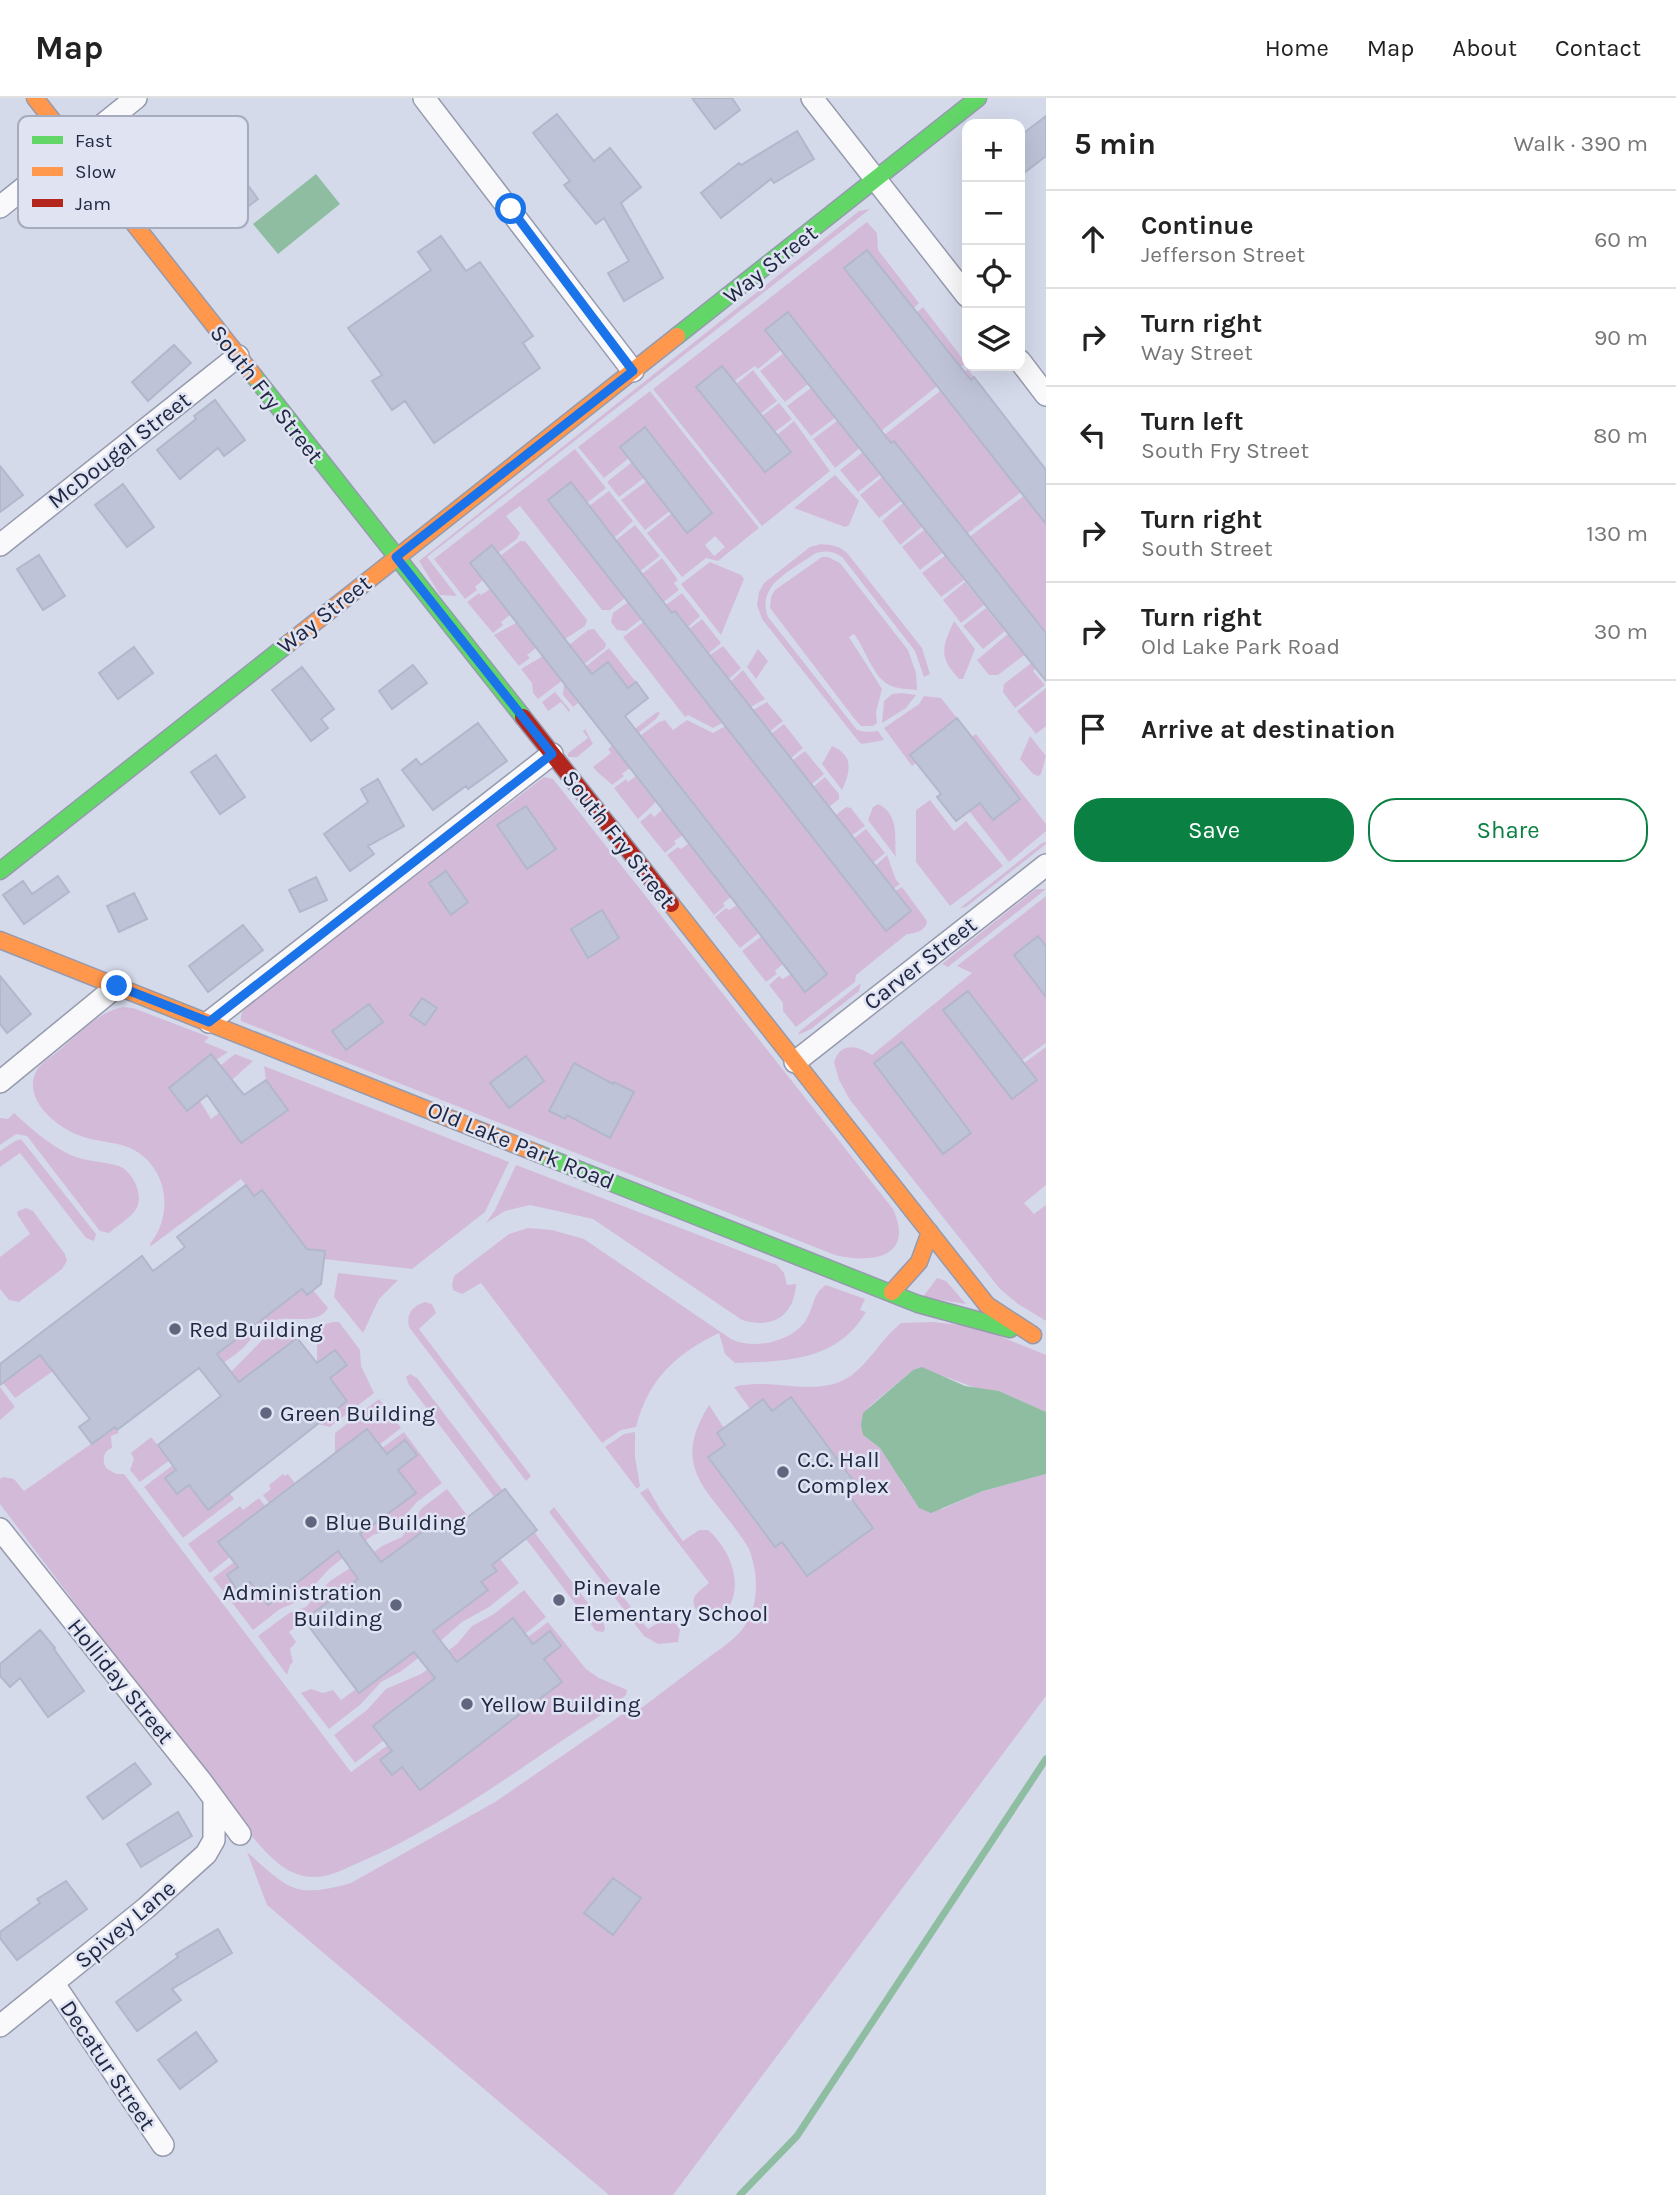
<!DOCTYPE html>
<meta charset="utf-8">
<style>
body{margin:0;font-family:Karla,sans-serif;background:#f6f6f6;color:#222}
.controls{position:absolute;right:21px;top:21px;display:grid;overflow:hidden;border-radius:14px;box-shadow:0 7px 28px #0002}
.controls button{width:63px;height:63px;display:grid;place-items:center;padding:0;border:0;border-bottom:2px solid #e0e0e0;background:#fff;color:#222;font:35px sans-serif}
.stop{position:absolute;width:21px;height:21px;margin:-16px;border:5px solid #1a73e8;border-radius:50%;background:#fff}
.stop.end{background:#1a73e8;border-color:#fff;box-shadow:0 2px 7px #0008}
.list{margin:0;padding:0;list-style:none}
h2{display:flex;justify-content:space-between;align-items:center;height:91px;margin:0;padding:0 28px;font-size:30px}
h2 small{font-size:23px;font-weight:400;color:#767676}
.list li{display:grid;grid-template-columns:46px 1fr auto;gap:21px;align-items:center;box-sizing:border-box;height:98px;padding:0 28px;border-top:2px solid #e0e0e0}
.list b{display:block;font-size:26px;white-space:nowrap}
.list p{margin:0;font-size:23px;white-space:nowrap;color:#767676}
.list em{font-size:23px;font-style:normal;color:#767676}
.actions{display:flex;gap:14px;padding:21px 28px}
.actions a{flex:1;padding:16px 0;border:2px solid #0b8043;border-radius:28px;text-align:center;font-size:24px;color:#0b8043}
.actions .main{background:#0b8043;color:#fff}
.icon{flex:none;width:38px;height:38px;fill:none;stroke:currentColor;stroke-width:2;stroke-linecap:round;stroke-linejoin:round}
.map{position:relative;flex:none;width:1046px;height:2097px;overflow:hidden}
header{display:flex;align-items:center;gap:42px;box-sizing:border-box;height:98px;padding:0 35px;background:#fff;border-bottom:2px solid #e0e0e0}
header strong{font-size:33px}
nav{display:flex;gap:38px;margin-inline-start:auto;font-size:24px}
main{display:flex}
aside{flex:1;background:#fff}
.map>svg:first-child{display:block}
.green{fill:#d4bad9;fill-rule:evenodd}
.water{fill:#8ebda2}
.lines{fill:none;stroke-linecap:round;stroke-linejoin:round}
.stream{stroke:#8ebda2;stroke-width:7}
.building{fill:#bec3d7;stroke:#b2b7cc;stroke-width:2}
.street-casing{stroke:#959aad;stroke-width:24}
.fast-casing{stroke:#959aad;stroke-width:19}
.slow-casing{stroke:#959aad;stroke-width:19}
.jam-casing{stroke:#959aad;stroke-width:19}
.street{stroke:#f9f9fc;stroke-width:21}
.fast{stroke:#63d668;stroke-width:16}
.slow{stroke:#ff974d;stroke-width:16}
.jam{stroke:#b3261e;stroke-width:16}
.route{stroke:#1a73e8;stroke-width:9}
.poi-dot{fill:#60667e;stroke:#dfe3f2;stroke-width:2.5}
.labels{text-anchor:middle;stroke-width:5;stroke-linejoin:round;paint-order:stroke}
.street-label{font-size:23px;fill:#212843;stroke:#dfe3f2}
.poi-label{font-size:23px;fill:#212843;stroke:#dfe3f2;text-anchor:start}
.key{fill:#dfe3f2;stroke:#a6abbe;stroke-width:2}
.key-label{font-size:19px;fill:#212843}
</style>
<header>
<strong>Map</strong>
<nav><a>Home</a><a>Map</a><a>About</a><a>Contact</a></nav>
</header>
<main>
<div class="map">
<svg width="1046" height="2097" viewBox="0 0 1046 2097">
<rect width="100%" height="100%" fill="#d5daeb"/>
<path class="green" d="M870,111L427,459L457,498L440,497L419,463L859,113Z
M867,124L877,135L878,152L919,205L914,210L867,152L845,170L934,282L957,264L917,214L923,209L966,265L835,370L813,341L837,323L855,345L877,327L788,215L766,232L781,252L758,271L755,268L734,283L777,337L794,323L830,373L762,428L653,291Z
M784,255L808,286L785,304L760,273Z
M968,271L974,279L948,301L1017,390L1044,369L1046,375L920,472L902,449L924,432L940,451L965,432L894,343L869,362L880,377L858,394L840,372Z
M753,272L777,303L760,316L736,286Z
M811,290L835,320L811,338L787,308Z
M650,293L759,430L718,463L706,460L682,479L647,435L672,415L645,330L620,348L629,360L604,380L578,349ZM715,438L725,449L714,458L705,447Z
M779,305L792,321L775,334L762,318Z
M575,351L606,390L587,405L571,384L549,402L625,500L610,512H602L520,408L506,418L520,435L517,441L498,455L491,448L470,465L483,482L475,489L477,492L465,501L434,461Z
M632,364L644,380L619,399L607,384Z
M835,377L859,403L849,427L845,429L794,410Z
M882,379L901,403L879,420L860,397Z
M1046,381L1030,405L1046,426V535L976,448L952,467L964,482L941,499L922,475Z
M647,383L670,413L645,432L621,402Z
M609,393L633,423L614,440L589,408Z
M903,405L922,429L900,447L882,423Z
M635,427L660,458L640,473L616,442Z
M520,443H525L587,522L585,528L565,541L500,458Z
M821,446C833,447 840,448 848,456L922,550L930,576L924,579L915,553L842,459C832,453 825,452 814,456C791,473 756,487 768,519L857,632L866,634L878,633L884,642L862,646L859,644L762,521L757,507L759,494L764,485L810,449Z
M822,459H828L840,465L908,552L916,575L917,592C909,591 896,591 889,587C873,579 865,550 854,536L849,539L882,591L876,614L877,625L873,628H861L853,619L770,510L771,499L775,492Z
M662,460L678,482L674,485L679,492L626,533L617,532L611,524L613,515L628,504L636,514L658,497L642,476Z
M710,464L741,477L744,481L721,537L681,486Z
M965,484L984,507L961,525L943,502Z
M490,491L510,517L501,524L503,527L493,535L467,504L479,495L481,497Z
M682,495L700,518L688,529L675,513L650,533L720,622L746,603L731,583L743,572L765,601L713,630L688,617L685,619L623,539Z
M986,510L1005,533L983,551L963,528Z
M702,521L721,545L709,555L689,531Z
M954,523L975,551L963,581H959C938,558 942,550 954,523Z
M516,525L536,550L527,557L530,560L519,568L494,537Z
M594,531L606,546L605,550L538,601L533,595L532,585L521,571L543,558L559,578L580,561L569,547L588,532Z
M1008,536L1023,555L1046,537V562L1033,573L1045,587L1015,610L1003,594L1004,586L1034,563L1027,555L998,577H989L977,562Z
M723,548L741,570L729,581L710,557Z
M609,550L636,584L615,600L608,564L570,594L578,605L573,609L563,597L564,586Z
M758,551L768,563L756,581L747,569Z
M1046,590V628L1036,636L1017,613Z
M555,594L570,612L569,614L561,604L548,613L542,604Z
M901,595L916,597L906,610L882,625L884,603L892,596Z
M924,598L941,600L957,620L910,656L916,665L912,668L884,630L919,606Z
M767,604L783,623L769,634L733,638L804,728L813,689L825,679L839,696V701L822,715L828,723L846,709L851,710L865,728L851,738L815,744L886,832L911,813L895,793L902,789L927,823C927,832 915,836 907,836L856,877L855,884L796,929L783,913V905L769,887L779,878L783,881L791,876L805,893L827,876L740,763L717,780L731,799L723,805L725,808L714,817L667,757L678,749L681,751L689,745L705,765L727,747L641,637L659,624L665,622L673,632L687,622L713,635Z
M657,614L660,615L656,621L617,652L631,669L622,676L624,678L612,687C606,680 599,677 593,669L611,655L608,651Z
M784,626L803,650L790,661L771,636Z
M585,631L593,646L577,659H568V655L588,640L583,633Z
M976,636L1046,726V733L1009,764L969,713L980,705L994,722L1020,701L971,639Z
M1030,638L1046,658L1041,676L1038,678L1033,676L1020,661Z
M832,648C855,658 850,674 842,692L822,666Z
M805,653L824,676L811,687L792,663Z
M637,677L657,703L638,721L614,690L626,681L628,684Z
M544,679L553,681L893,1111C915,1160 872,1166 835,1157L241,923C240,913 247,908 253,902Z
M930,702L954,733L966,723L1003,768L950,808L916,764V712Z
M878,706C900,717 894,739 896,759L868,722L873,709Z
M663,711L683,737L674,743L676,746L665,755L640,724L651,715L654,719Z
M866,731L885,755L873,765L853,741Z
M1046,744V746L966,809L960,810L1042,745Z
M887,757L896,782L900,786L893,791L875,768Z
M1036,791H1046L948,869L942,866Z
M1046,798V848L1038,839L1014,857L1046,899V945L1022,962L968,894L1037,982L1024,965L1046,949V1087L1024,1105L1034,1116L1046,1107V1223L1018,1206L1000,1191L850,1002L839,982L834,964C841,943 858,948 872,957L972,875L957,868ZM902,944L971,1034L943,1055L874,965Z
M737,807L759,835L740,850L715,819L726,810L729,812Z
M762,838L783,866L775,873L777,876L766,884L742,853Z
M861,885L859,893L811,931L798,937L800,933Z
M123,909L133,910L209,939L204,944L228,954L216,962L211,957L169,990L187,1013L230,979L221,967L235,956L253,963L233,981L200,1003L211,1021L220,1014L288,1012L266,982L264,968L509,1064L485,1114L412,1171L324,1161L325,1153L307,1151L263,1092L254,1098L241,1081L151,1148L150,1146C175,1115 167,1067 130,1050C114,1043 94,1044 78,1037C55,1028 21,1000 37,972C41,965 51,959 57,954C77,938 97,914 123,909Z
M14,1015C32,1031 49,1047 71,1057C86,1064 104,1063 119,1068C134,1074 146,1101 134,1114C127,1122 117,1128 109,1135L100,1133L27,1038L16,1036L0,1047V1020L8,1021Z
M21,1041L96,1136L94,1143L86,1140L20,1055L0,1069V1053L15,1043Z
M516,1067L777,1167L784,1175L787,1187L796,1186C794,1219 772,1231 742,1222L593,1121L530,1107L505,1113L486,1125L495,1112Z
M26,1110L33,1113L65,1156L67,1163L62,1171L19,1204L9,1202L0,1191V1159L30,1136L17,1116L18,1113Z
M528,1130L552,1132L584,1141L731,1241C753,1252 789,1244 804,1225C814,1212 812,1195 826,1187L865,1201L860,1212L866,1214C837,1263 788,1263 735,1265L725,1256L719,1235C676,1256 649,1280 636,1329L621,1332L602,1345L481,1185L462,1196L453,1192L452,1187L454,1178L509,1136Z
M338,1175L398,1182L379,1201L363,1235L334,1199Z
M937,1180L946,1183L966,1206L923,1199Z
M302,1191L307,1197L313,1192L328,1210C317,1229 289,1216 271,1223C258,1228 253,1241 243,1250C236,1257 227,1262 220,1267L214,1259Z
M127,1192L53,1273L15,1300L3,1285Z
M425,1204L432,1206L436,1215L419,1231L531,1378L526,1383L409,1229C406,1216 412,1208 425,1204Z
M333,1224H339L360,1252L361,1268L374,1295L330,1329L318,1326L347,1303L330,1280L346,1266L335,1252L317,1265V1229Z
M933,1224L977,1229L1046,1257V1314L999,1293L981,1292L949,1280L913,1272L870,1308L863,1337L880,1350L894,1368L905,1390L942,1411L983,1393L1046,1376V1598L673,2097H609L267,1807L247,1754C289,1791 294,1801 351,1785L495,1704L636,1607L640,1611C659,1597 678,1582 697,1568C711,1557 728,1547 740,1534C760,1512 759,1476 749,1451C716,1395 666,1376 709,1307L724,1330L717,1335L725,1347L708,1360L774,1449L782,1444L808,1478L872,1430L848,1396L858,1389L792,1300L772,1313L763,1301L750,1311L734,1289C771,1278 818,1302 852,1277C871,1262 882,1240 901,1225Z
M311,1228L312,1232L297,1240L236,1286L229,1276L271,1233L279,1230Z
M410,1276L417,1280L604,1526L605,1531L603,1534L596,1533L409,1287L406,1279Z
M0,1289L15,1309L0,1322Z
M379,1301L401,1330L379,1347L367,1331L335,1355V1335Z
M115,1329L119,1335L111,1338L112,1350C103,1353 102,1362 106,1370L116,1376H124L351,1674L388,1647L392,1653L381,1662L392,1677L402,1669L420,1692L562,1584L544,1561L561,1547L550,1533L533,1546L528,1539L548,1524L586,1571L599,1580L627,1592L626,1597C607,1615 582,1629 560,1644C495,1688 431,1734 358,1765C344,1771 329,1780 312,1779C281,1778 260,1747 242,1726L0,1406V1381L3,1379L14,1381L24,1393Z
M404,1334L442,1385L417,1404L393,1431L373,1437L361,1446L356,1439L416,1395L398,1372L416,1357L405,1343L386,1356L382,1350Z
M635,1334V1359L640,1388L637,1391L605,1349L624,1336Z
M151,1339L170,1362L140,1384L130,1372L134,1361L131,1355Z
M173,1367L177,1371L165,1381L177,1396L189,1387L207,1411L229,1394L234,1401L183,1440L144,1389Z
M283,1376L285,1378L288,1376L295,1385L269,1405L263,1397L271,1391L269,1387Z
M648,1390L660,1411L683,1443L699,1432H708C728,1449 743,1482 730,1507C726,1513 721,1521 714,1522C703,1523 691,1510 694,1500C696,1494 705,1489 709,1485L640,1395Z
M447,1391L479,1433L471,1439L459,1423L445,1433L437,1423L377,1467L370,1457L382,1448L402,1439L422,1410Z
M259,1400L265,1408L219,1443L230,1459L210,1475L188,1446L240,1408L243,1412Z
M554,1409L648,1531L661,1523L673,1522L680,1532L678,1544L658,1546L644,1538L549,1414Z
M490,1448L519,1485L489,1509L462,1524L437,1546L432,1533L487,1492L481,1484L496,1473L482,1454Z
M343,1449L348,1456L329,1471L301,1502L280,1511L253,1532L213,1480L234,1464L238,1469L227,1478L238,1493L250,1484L268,1507Z
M350,1470L364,1476L289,1534L296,1544L290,1551L293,1564L290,1567L287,1577L258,1538L289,1515L306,1509L330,1483Z
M524,1492L546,1519L525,1536L513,1521L453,1566L445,1555L457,1546L472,1528L494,1516Z
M420,1549L425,1555L400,1574L381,1584L361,1606L329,1631L301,1595L311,1591L323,1595L333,1592L341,1602L356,1591L360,1595Z
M433,1567L440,1576L373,1627L384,1642L355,1665L334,1637L367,1612L386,1591L421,1576Z"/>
<path class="water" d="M316,76L340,106L278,156L253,126Z
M922,1269L965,1288L999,1293L1046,1314V1376L983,1393L931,1415L919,1410L880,1350L863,1337L861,1327L863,1315L913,1272Z"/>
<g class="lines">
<path class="stream" d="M740,2097L797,2038L1046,1661"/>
</g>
<path class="building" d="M692,0H732L740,12L715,31Z
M557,16L594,63L610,50L641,89L621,105L663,180L624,203L608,175L629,163L604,120L596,126L564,87L570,83L533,35Z
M1046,18V58L1020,78V38Z
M797,33L814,61L774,85L771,81L721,120L701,95L739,65L741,67Z
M244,82L258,101L226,125L212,106Z
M441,138L466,173L480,164L533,238L523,245L540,270L434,345L405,303L392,312L372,283L382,277L348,230L431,172L418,154Z
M867,152L971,282L974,279L1046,372V426L844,170Z
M788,214L891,345L894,343L1046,535V583L765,232Z
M174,247L191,265L148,303L132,284Z
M722,268L791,354L765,374L696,289Z
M215,302L245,342L224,358L218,350L180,381L157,352L196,321L194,318Z
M645,329L712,415L687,435L620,349Z
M0,368L23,397L0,414Z
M571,384L672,515L675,513L911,813L886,833L548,402Z
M123,386L154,429L127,449L95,407Z
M492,447L592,576L608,564L628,590L636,584L648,600L625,618L827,876L805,894L470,465Z
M39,457L65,498L43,512L17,471Z
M134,549L153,575L118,601L99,575Z
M413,567L427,585L392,611L379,593Z
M302,569L334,611L321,621L328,630L311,643L272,592Z
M957,620L1020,701L993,722L980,705L956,723L937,699L941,696L910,657Z
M478,625L507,663L468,691L466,688L433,712L402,672L416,661L421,667Z
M216,657L245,699L220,716L191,674Z
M378,681L404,728L368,748L374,756L350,773L324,736L368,704L361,691Z
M526,708L556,751L527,771L497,727Z
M446,773L468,804L451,817L429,785Z
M58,778L69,794L24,826L3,797L23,783L32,796Z
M316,779L327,802L300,814L289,792Z
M134,795L147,821L119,834L107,808Z
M602,812L619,840L588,860L571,831Z
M243,827L263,852L208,894L189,868Z
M1038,838L1046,848V899L1014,857Z
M0,878L31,916L7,935L0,926Z
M968,893L1037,982L1012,1001L943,912Z
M422,900L437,910L425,927L410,917Z
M369,906L383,924L346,952L332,933Z
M902,944L971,1035L943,1056L874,965Z
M211,956L244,997L266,982L288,1012L241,1045L207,997L187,1013L169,990Z
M526,958L544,983L509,1010L490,985Z
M574,965L613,986L614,984L634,994L610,1040L567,1017L565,1021L549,1013Z
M246,1087L254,1098L262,1092L307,1151L325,1153L321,1186L307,1197L302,1191L217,1256L239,1284L297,1240L317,1265L335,1252L347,1267L330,1280L347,1303L208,1412L189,1387L177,1396L165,1380L176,1372L158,1347L221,1298L199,1270L117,1332L115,1329L92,1346L79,1329L90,1321L40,1257L0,1287V1266L142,1158L153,1173L185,1149L177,1139Z
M791,1299L858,1389L848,1396L873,1430L807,1478L782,1444L775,1449L708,1359L725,1347L717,1335L750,1311L763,1301L772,1313Z
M367,1331L387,1356L405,1342L417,1357L398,1372L416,1395L360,1436L381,1464L437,1423L445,1433L459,1423L460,1425L505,1391L537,1432L492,1467L497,1473L481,1484L488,1492L433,1533L457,1564L513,1520L533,1546L550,1533L561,1548L544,1561L562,1584L420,1692L402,1669L392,1677L380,1662L392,1653L373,1628L435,1580L414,1554L359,1595L304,1522L358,1481L338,1453L268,1507L250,1484L238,1493L227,1477L238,1469L218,1444Z
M40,1532L55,1550L54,1551L84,1593L48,1619L20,1580L10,1589L0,1578V1566Z
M135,1665L151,1686L103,1721L87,1699Z
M178,1714L192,1738L141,1769L127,1746Z
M613,1780L641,1800L613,1837L584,1815Z
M66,1783L87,1811L17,1862L0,1840V1834L40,1805L37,1801Z
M218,1831L232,1855L172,1891L181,1902L137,1933L116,1904L178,1859L176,1856Z
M196,1934L217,1963L180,1991L158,1962Z"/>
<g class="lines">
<defs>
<path id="street" d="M424,0L633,273
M812,0L967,198
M0,109L136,0
M1020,263L1046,297
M0,447L238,258
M209,924L552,656
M795,964L1046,767
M0,984L117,888
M0,1431L201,1683L240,1736
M54,1886L163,2047
M0,1928L146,1810L206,1756L214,1742V1703"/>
<path id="fast" d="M677,238L978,0
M254,278L523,619
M0,773L289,545
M539,1056L918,1206L1010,1231"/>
<path id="slow" d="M35,0L254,278
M289,545L677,238
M671,806L987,1207L1033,1237
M0,842L539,1056
M892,1194L919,1164L930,1134"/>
<path id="jam" d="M523,619L671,806"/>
</defs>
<use href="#street" class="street-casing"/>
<use href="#fast" class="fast-casing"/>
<use href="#slow" class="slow-casing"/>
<use href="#jam" class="jam-casing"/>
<use href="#street" class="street"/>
<use href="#fast" class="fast"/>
<use href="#slow" class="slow"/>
<use href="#jam" class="jam"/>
</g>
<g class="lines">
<path class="route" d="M117,888L209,924L552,656L396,459L633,273L511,111"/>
</g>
<g class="poi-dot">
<circle cx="175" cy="1231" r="7"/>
<circle cx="266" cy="1315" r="7"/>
<circle cx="783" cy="1374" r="7"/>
<circle cx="311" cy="1424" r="7"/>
<circle cx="559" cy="1502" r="7"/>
<circle cx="396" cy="1507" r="7"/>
<circle cx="467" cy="1606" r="7"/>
</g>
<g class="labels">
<g class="street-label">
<text transform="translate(770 166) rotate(-38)" y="8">Way Street</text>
<text transform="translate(267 296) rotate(52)" y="8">South Fry Street</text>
<text transform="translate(119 352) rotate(-38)" y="8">McDougal Street</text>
<text transform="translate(324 516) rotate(-38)" y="8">Way Street</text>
<text transform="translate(619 741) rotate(52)" y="8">South Fry Street</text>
<text transform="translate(920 865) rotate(-38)" y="8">Carver Street</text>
<text transform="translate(521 1047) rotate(22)" y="8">Old Lake Park Road</text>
<text transform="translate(121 1583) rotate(51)" y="8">Holliday Street</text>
<text transform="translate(125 1826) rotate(-40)" y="8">Spivey Lane</text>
<text transform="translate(108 1967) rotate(56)" y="8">Decatur Street</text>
</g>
<g class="poi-label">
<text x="189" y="1239">Red Building</text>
<text x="280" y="1323">Green Building</text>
<text x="797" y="1369">C.C. Hall<tspan x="797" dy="26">Complex</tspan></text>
<text x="325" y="1432">Blue Building</text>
<text x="573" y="1497">Pinevale<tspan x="573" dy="26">Elementary School</tspan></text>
<text x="382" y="1502" text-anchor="end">Administration<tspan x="382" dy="26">Building</tspan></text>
<text x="481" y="1614">Yellow Building</text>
</g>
</g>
<rect x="18" y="18" width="230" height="112" rx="10" class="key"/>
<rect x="32" y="38" width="31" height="8" fill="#63d668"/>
<rect x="32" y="69" width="31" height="9" fill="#ff974d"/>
<rect x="32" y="101" width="31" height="8" fill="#b3261e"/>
<g class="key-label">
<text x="75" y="49">Fast</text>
<text x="75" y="80">Slow</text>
<text x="75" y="112">Jam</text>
</g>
</svg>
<div class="controls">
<button>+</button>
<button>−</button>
<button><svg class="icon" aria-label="locate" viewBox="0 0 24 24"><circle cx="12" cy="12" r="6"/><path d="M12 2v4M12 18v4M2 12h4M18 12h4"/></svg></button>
<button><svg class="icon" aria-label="layers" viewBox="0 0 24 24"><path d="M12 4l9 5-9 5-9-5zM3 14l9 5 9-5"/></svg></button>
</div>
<div class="stop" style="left:511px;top:111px"></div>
<div class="stop end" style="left:117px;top:888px"></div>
</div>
<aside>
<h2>5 min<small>Walk · 390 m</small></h2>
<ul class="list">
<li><svg class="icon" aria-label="ahead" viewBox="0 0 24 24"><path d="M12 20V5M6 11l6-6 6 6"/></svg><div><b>Continue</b><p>Jefferson Street</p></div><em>60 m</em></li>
<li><svg class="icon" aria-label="right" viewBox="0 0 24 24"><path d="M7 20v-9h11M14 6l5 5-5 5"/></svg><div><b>Turn right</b><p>Way Street</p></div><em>90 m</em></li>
<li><svg class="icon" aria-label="left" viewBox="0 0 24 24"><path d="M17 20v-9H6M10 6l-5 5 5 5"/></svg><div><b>Turn left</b><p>South Fry Street</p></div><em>80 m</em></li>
<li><svg class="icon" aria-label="right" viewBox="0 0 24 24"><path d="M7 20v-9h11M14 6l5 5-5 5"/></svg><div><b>Turn right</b><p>South Street</p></div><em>130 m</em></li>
<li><svg class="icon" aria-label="right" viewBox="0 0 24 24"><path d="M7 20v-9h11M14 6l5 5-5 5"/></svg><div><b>Turn right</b><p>Old Lake Park Road</p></div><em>30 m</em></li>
<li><svg class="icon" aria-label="arrive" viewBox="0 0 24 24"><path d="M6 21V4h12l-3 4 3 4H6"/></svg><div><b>Arrive at destination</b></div></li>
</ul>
<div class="actions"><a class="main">Save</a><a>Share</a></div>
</aside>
</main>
